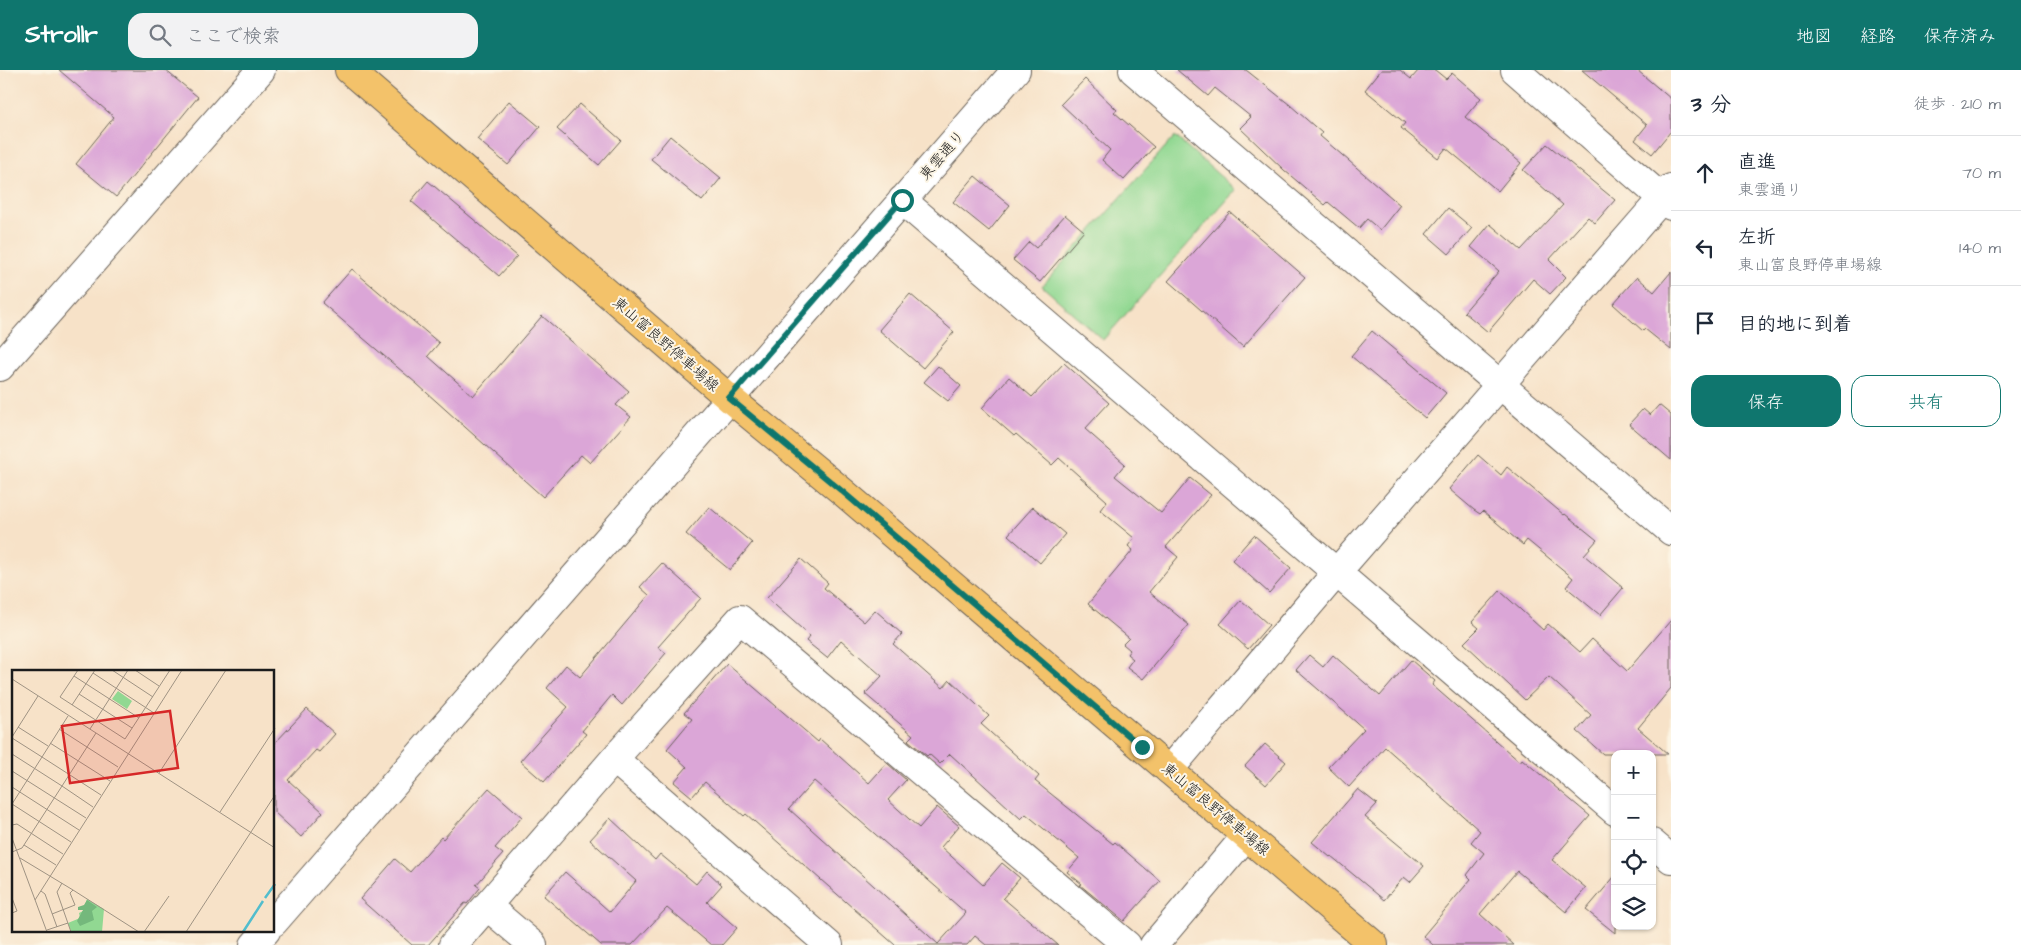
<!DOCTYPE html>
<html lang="ja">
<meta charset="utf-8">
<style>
body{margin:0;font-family:"Architects Daughter","Klee One",sans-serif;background:#f2f2f3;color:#1f2937}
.controls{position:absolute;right:15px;bottom:15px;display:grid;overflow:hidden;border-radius:10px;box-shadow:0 1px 4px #0004}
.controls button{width:45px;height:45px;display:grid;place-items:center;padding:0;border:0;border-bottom:1px solid #e0e1e3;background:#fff;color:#1f2937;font:25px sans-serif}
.stop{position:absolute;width:15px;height:15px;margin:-11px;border:4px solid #0f766e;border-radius:50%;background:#fff}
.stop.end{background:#0f766e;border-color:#fff;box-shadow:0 1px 5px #0008}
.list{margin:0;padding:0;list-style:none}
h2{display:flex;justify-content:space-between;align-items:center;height:65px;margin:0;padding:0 20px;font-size:21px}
h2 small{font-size:16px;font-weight:400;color:#747a83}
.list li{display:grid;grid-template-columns:32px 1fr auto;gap:15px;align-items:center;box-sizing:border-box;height:75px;padding:0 20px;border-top:1px solid #e0e1e3}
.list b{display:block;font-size:19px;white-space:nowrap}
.list p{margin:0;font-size:16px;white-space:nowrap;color:#747a83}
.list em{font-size:16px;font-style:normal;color:#747a83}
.actions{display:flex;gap:10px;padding:15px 20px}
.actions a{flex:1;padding:11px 0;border:1px solid #0f766e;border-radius:15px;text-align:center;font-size:18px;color:#0f766e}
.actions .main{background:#0f766e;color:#fff}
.icon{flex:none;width:28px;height:28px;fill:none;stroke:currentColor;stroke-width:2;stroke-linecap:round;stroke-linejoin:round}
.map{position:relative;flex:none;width:1671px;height:875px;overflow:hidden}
header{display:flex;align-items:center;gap:30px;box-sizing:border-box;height:70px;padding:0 25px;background:#0f766e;color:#fff}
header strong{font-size:24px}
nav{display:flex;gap:28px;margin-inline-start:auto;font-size:18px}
.search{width:350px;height:45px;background:#f2f2f3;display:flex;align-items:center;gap:12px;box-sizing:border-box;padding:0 18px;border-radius:15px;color:#747a83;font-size:19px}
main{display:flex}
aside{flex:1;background:#fff}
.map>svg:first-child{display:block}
.green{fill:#91d892;stroke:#567a57}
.building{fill:#dba6d7;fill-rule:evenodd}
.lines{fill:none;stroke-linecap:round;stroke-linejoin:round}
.minor-casing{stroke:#696158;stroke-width:30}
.major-casing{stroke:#696158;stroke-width:30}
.minor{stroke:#fff;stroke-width:28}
.major{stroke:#f3c26a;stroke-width:28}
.route{stroke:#0f766e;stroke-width:6}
.labels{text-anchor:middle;stroke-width:4;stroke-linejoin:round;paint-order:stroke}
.street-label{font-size:15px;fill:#1c1c1c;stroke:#fcf5e5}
.inset-river{fill:none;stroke:#52bdcd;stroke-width:2.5}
.inset-road{fill:none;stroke:#9f9383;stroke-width:1}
.view{fill:#d62828;fill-opacity:0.15;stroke:#d62828;stroke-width:2.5}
.inset-edge{fill:none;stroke:#1c1c1c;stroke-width:2.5}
</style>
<header>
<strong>Strollr</strong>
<div class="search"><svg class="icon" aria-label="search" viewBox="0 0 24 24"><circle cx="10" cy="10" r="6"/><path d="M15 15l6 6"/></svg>ここで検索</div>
<nav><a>地図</a><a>経路</a><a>保存済み</a></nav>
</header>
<main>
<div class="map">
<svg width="1671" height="875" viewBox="0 0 1671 875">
<rect width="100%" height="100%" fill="#fcf5e5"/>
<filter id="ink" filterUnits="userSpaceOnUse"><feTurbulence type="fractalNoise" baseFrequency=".02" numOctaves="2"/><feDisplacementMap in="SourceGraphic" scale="10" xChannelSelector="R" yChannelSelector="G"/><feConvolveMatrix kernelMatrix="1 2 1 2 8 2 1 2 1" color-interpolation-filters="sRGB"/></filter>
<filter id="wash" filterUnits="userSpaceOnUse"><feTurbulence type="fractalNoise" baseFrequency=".0096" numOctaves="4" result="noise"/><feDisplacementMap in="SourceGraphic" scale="20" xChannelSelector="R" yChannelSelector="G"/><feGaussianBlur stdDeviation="1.12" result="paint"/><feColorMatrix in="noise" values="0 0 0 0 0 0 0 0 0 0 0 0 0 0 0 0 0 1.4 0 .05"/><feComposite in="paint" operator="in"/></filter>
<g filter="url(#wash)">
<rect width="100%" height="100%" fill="#f7e2c8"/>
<path class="green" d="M1175,66L1236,120L1103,270L1042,216Z"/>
<g id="blocks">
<path class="building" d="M59,0H165L198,27L116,127L76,94L114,47Z
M1177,0H1246L1290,35L1322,63L1320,66L1400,135L1380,160L1367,149L1359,158L1328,132L1325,135L1284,100L1240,58L1251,47L1215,18L1208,26Z
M1381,0H1400L1411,9L1419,0H1435L1446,9L1452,3L1481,28L1465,47L1521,93L1498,121L1446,78L1438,88L1401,58L1405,53L1365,20Z
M1582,0H1637L1671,29V61L1652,84L1635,70L1647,55Z
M1085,9L1117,40L1114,42L1154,77L1124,110L1102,90L1110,80L1061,34Z
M509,31L540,57L508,95L477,69Z
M580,34L621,70L599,95L557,59Z
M670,66L721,108L702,131L651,89Z
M1547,74L1615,130L1595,153L1588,147L1549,190L1566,207L1550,224L1533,209L1488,262L1464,242L1499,201L1471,177L1490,154L1521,180L1563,135L1523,100Z
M975,106L1010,135L989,161L953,132Z
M428,111L517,186L499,206L411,131Z
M1448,138L1472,158L1449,184L1426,164Z
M1230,142L1305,207L1243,277L1168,211Z
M1065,145L1084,161L1040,212L1013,190L1029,172L1036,178Z
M352,199L439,273L428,286L473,326L542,246L629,321L616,335L631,347L590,393L581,385L543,427L417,314L322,233Z
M1671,202V280L1645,259L1643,261L1613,234L1637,207L1654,222Z
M910,224L954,262L923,298L879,260Z
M1372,261L1446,323L1425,348L1351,286Z
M1064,293L1109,333L1085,359L1125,394L1115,406L1161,443L1190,408L1211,425L1166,477L1178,487L1149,522L1189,555L1143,609L1127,597L1133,589L1127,584L1130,580L1123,574L1129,568L1088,534L1133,480L1128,476L1134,468L1100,440L1107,431L1059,388L1052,395L1016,364L1014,366L982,338L1009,307L1032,327Z
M938,296L961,316L948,331L924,312Z
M1659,335L1671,345V390L1629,354L1643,339L1650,345Z
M1478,385L1501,405L1507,397L1564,445L1565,444L1597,470L1584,485L1623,518L1600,545L1566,517L1573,508L1527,470L1523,475L1483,441L1480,444L1474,440L1449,419Z
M709,437L752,473L730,500L686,464Z
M1033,437L1065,464L1040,493L1008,465Z
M1254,465L1291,498L1269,523L1232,490Z
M801,489L828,513L824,518L864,552L875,540L902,564L893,574L943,618L950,610L989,646L981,654L1039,706L1035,711L1113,774L1115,772L1160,811L1124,851L1080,815L1082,814L1067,802L1079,788L1026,744L1021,749L950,684L940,694L929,684L927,686L908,670L913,665L865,624L882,606L841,570L827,588L806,571L810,566L767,528Z
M662,493L701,528L658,577L666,583L622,635L612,625L582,661L586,664L544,712L520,691L568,637L547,618L566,595L580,607L649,525L640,517Z
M1500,521L1543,560L1548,554L1580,582L1592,569L1627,601L1671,550V618L1638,658L1668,684H1603L1577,661L1591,645L1549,607L1525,630L1464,573L1479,558L1472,552Z
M1241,530L1269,555L1248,579L1220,554Z
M1309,585L1323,597L1333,585L1380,626L1411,590L1435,611L1432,615L1520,692L1522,689L1590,746L1552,790L1586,818L1566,842L1517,801L1480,844L1514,875H1433L1423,866L1471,809L1467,805L1484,783L1471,772L1480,761L1385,677L1349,717L1328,697L1364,659L1296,600Z
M727,594L818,672L820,669L869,713L887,693L906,710L888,730L919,758L937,737L959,756L941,777L983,815L1002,793L1020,808L1003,828L1058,875H986L975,866L967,875H895L746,744L744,746L705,712L692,727L674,712L687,697L667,679L692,649L684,643ZM814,711L966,843L938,874L789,739Z
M307,639L335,664L319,682L316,680L288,710L323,742L301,767L274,742V674Z
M1265,674L1286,692L1266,715L1245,696Z
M489,718L522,747L495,778L503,784L476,815L480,818L467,834L465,833L428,875H412L360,829L395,789L410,802L441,767L443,769Z
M1358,719L1377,734L1365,747L1424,796L1410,812L1404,807L1384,830L1331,786L1330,787L1312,772Z
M610,748L655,790L660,784L696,814L707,801L722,815L707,832L737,858L722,875H711L667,838L632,875H601L544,826L565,802L610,842L636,811L590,770Z
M1615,806V863L1586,840Z"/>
</g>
</g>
<g filter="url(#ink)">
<use href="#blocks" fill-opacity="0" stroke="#696158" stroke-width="1"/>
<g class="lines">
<defs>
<path id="minor" d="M1133,0L1671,461
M1515,0L1671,136
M902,130L1615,741
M0,297L261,0
M614,689L829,875
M1169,700L1337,502L1671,118
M1652,773L1671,789
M487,836L533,875
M274,852L1016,0
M254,875L266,861
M453,875L614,689L740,549L1127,875
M1154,875L1246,766"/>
<path id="major" d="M349,0L729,328L843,422L1374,875"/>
</defs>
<use href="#minor" class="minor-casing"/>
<use href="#major" class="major-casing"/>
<use href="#minor" class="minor"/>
<use href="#major" class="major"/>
</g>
</g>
<g class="lines" filter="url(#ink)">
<path class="route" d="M902,130L729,328L843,422L1142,677"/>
</g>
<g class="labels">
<g class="street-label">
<text transform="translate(942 85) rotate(-49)" y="5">東雲通り</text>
<text transform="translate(666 274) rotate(41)" y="5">東山富良野停車場線</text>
<text transform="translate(1216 739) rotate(40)" y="5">東山富良野停車場線</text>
</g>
</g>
<g transform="translate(12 600)">
<rect width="262" height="262" fill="#f7e2c8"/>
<path d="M106,21L120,31L115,39L100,29ZM75,229L92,239L90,262H59L56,253L68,248L67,243L71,241Z" fill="#91d892"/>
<path d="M75,230L85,237L80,241L82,250L68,256L65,251L71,240H66V237L72,235Z" fill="#74b87c"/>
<path class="inset-river" d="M253,228L263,214M231,262L251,231"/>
<path class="inset-road" d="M66,0L48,27L113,69L158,0M100,0L141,27M123,0L147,16M81,3L142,43M62,6L127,48M0,9L263,178M67,24L120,58M60,35L83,0M56,46L30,87L89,125M6,57L36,76M47,59L106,97M78,59L116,0M0,67L26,26M0,68L30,87L0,134L59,172M38,73L98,111M0,84L50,116L10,178L0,182M0,101L74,148M147,103L214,0M0,117L67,160M81,137L50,116L84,63M208,142L263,58M0,155L5,154L51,184M0,168L35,262M12,175L44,195M8,188L61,220L58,223L63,235L40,244M50,213L45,222L59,262M61,220L127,262M29,221L33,224L45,257M0,228L5,241L0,243M23,230L170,0M35,260L56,253M132,262L157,226M174,262L263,125"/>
<path class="view" d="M158,41L166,98L58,113L50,56Z"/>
<rect width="262" height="262" class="inset-edge"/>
</g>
</svg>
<div class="controls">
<button>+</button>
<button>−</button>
<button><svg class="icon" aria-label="locate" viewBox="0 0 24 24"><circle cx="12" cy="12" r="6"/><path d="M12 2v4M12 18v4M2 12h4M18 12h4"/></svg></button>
<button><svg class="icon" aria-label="layers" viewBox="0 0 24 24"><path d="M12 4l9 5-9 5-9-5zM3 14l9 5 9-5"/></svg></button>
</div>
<div class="stop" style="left:902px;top:130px"></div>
<div class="stop end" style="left:1142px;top:677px"></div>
</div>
<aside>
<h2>3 分<small>徒歩 · 210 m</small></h2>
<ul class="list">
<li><svg class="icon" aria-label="ahead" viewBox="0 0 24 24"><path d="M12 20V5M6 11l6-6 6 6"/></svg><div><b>直進</b><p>東雲通り</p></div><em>70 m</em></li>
<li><svg class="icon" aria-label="left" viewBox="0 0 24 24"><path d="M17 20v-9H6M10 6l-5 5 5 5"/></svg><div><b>左折</b><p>東山富良野停車場線</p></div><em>140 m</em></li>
<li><svg class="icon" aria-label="arrive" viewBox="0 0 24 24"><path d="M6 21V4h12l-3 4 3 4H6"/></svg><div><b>目的地に到着</b></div></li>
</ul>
<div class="actions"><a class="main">保存</a><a>共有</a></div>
</aside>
</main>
